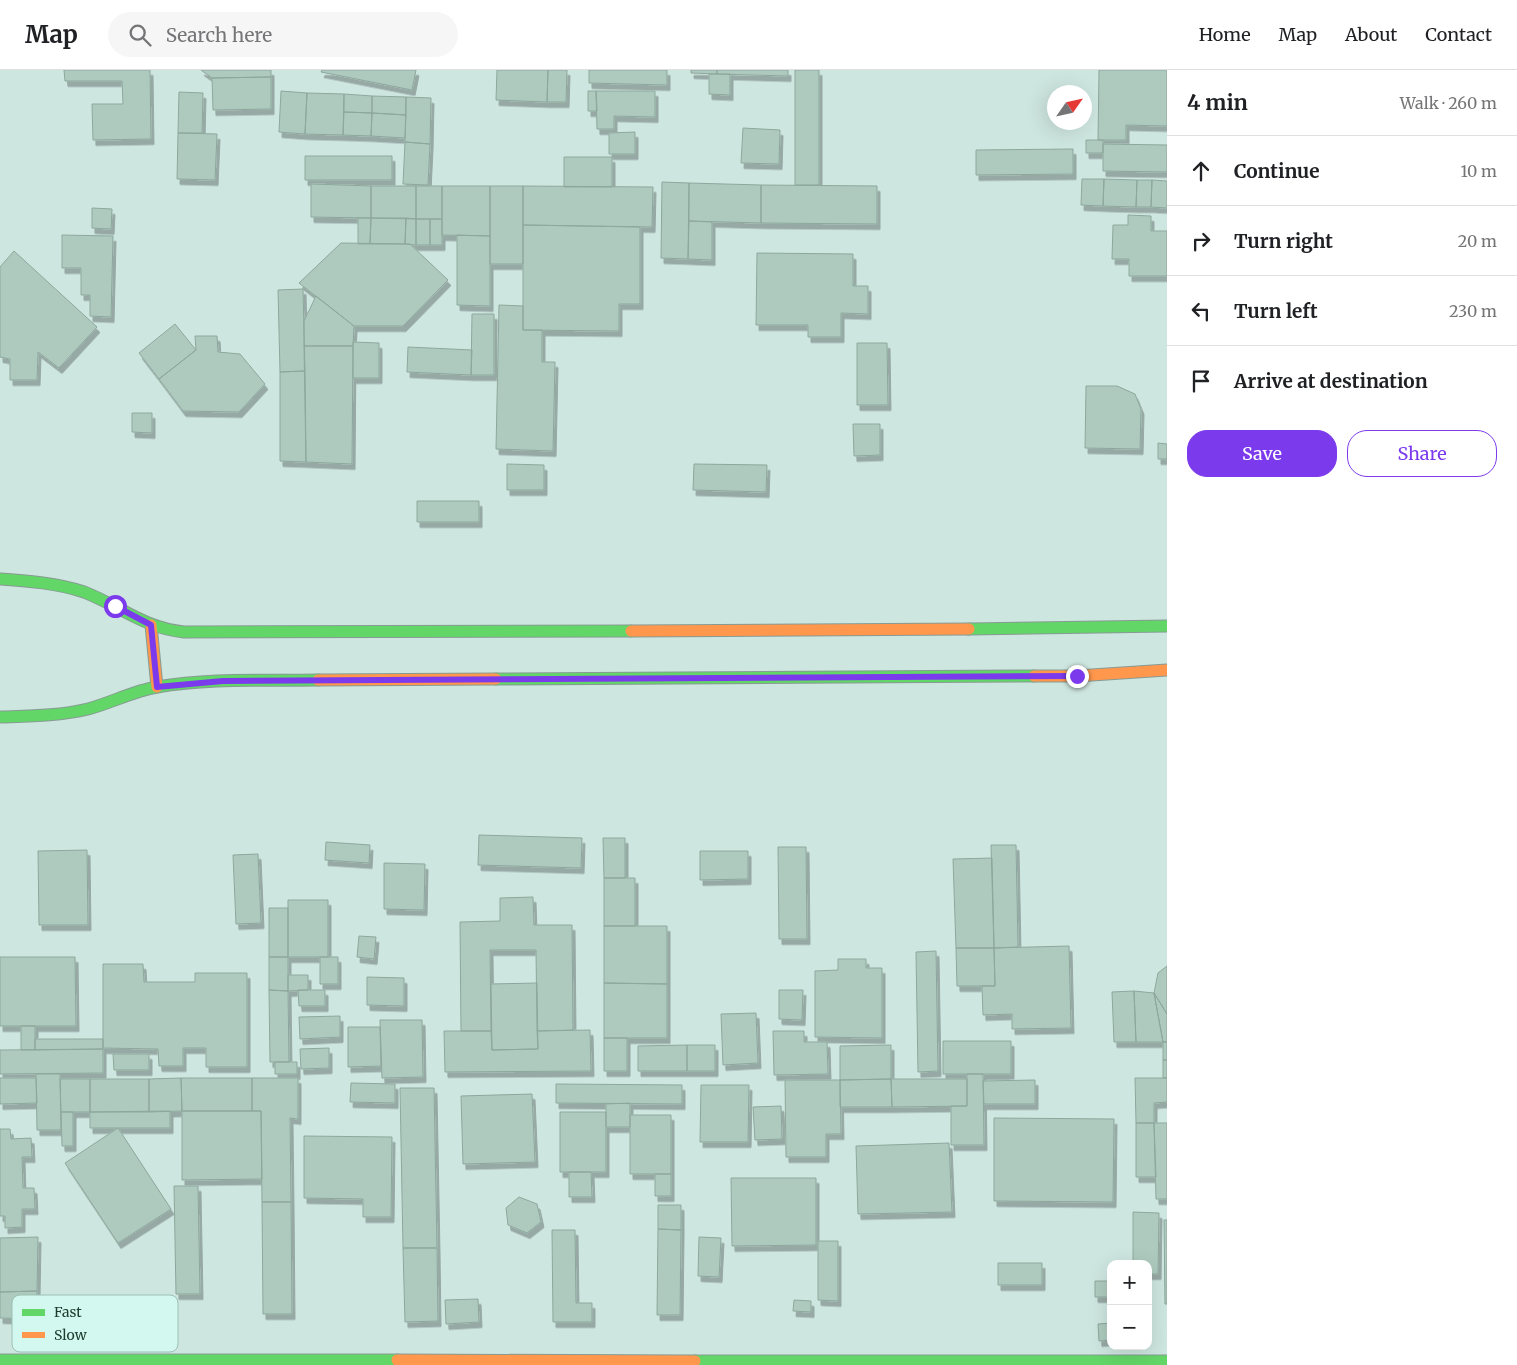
<!DOCTYPE html>
<meta charset="utf-8">
<style>
body{margin:0;font-family:Merriweather,serif;background:#f6f6f6;color:#202124}
.controls{position:absolute;right:15px;bottom:15px;display:grid;overflow:hidden;border-radius:10px;box-shadow:0 5px 20px #0002}
.controls button{width:45px;height:45px;display:grid;place-items:center;padding:0;border:0;border-bottom:1px solid #e0e0e0;background:#fff;color:#202124;font:25px sans-serif}
.compass{position:absolute;left:1047px;top:15px;width:45px;height:45px;border-radius:50%;background:#fff;box-shadow:0 5px 20px #0002;rotate:56deg}
.stop{position:absolute;width:15px;height:15px;margin:-11px;border:4px solid #7c3aed;border-radius:50%;background:#fff}
.stop.end{background:#7c3aed;border-color:#fff;box-shadow:0 1px 5px #0008}
.list{margin:0;padding:0;list-style:none}
h2{display:flex;justify-content:space-between;align-items:center;height:65px;margin:0;padding:0 20px;font-size:21px}
h2 small{font-size:16px;font-weight:400;color:#757577}
.list li{display:grid;grid-template-columns:32px 1fr auto;gap:15px;align-items:center;box-sizing:border-box;height:70px;padding:0 20px;border-top:1px solid #e0e0e0}
.list b{display:block;font-size:19px;white-space:nowrap}
.list em{font-size:16px;font-style:normal;color:#757577}
.actions{display:flex;gap:10px;padding:15px 20px}
.actions a{flex:1;padding:11px 0;border:1px solid #7c3aed;border-radius:20px;text-align:center;font-size:18px;color:#7c3aed}
.actions .main{background:#7c3aed;color:#fff}
.icon{flex:none;width:28px;height:28px;fill:none;stroke:currentColor;stroke-width:2;stroke-linecap:round;stroke-linejoin:round}
.map{position:relative;flex:none;width:1167px;height:1295px;overflow:hidden}
header{display:flex;align-items:center;gap:30px;box-sizing:border-box;height:70px;padding:0 25px;background:#fff;border-bottom:1px solid #e0e0e0}
header strong{font-size:24px}
nav{display:flex;gap:28px;margin-inline-start:auto;font-size:18px}
.search{width:350px;height:45px;background:#f6f6f6;display:flex;align-items:center;gap:12px;box-sizing:border-box;padding:0 18px;border-radius:28px;color:#757577;font-size:19px}
main{display:flex}
aside{flex:1;background:#fff}
.map>svg:first-child{display:block}
.building{fill:#aecabe;stroke:#8da79c;filter:url(#shadow)}
.lines{fill:none;stroke-linecap:round;stroke-linejoin:round}
.fast-casing{stroke:#879b94;stroke-width:13}
.slow-casing{stroke:#879b94;stroke-width:13}
.fast{stroke:#63d668;stroke-width:11}
.slow{stroke:#ff974d;stroke-width:11}
.route{stroke:#7c3aed;stroke-width:6}
.key{fill:#d3f8ef;stroke:#9cc0b5;stroke-width:1}
.key-label{font-size:14px;fill:#1d3c2e}
</style>
<header>
<strong>Map</strong>
<div class="search"><svg class="icon" aria-label="search" viewBox="0 0 24 24"><circle cx="10" cy="10" r="6"/><path d="M15 15l6 6"/></svg>Search here</div>
<nav><a>Home</a><a>Map</a><a>About</a><a>Contact</a></nav>
</header>
<main>
<div class="map">
<svg width="1167" height="1295" viewBox="0 0 1167 1295">
<defs>
<filter id="shadow"><feDropShadow dx="3" dy="5.5" stdDeviation="0" flood-color="#0004"/></filter>
</defs>
<rect width="100%" height="100%" fill="#cee6e0"/>
<path class="building" d="M64,0H150L151,69L93,70L92,34H123L122,11H65Z
M201,0H271V7L212,8Z
M322,0H416L412,20L321,2Z
M497,0H548L547,32L496,30Z
M548,0H567L566,32H547Z
M589,0H667V15L589,13Z
M691,0H717V4L691,3Z
M717,0H788V6L717,4Z
M795,0H819V115H795Z
M1099,0H1167V56L1126,55V70H1098Z
M709,4H730V25L709,24Z
M271,7V39L213,40L212,8Z
M281,21L307,23L305,64L279,62Z
M588,21H596L597,41H588Z
M596,21H655V47L614,46V59H597Z
M179,22L203,23L202,63H178Z
M307,23L344,24L343,65L305,64Z
M344,24L372,26V43L344,42Z
M372,26L406,27V45L372,43Z
M406,27L431,28L430,74L405,72Z
M344,42L372,43L371,66L343,65Z
M372,43L406,45L405,68L371,66Z
M743,58L780,60L779,94L741,93Z
M635,62V84H609V63Z
M178,63L217,64L215,110L177,109Z
M1086,70H1103V83H1086Z
M405,72L430,74L428,115L403,114Z
M1103,74L1167,75V102L1103,101Z
M1073,79V104L976,105V80Z
M305,86H392V110H305Z
M564,87H612V117H564Z
M1082,109H1104L1103,136L1081,135Z
M1104,109L1137,110L1136,137L1103,136Z
M1137,110H1152L1151,137H1136Z
M1152,110L1167,111V138L1151,137Z
M662,112L689,113L688,189L661,188Z
M689,113L761,115V153L689,151Z
M311,114L371,116V148L311,147Z
M761,115L877,116V154L761,153Z
M371,116H416V149L371,148Z
M416,116H442V149H416Z
M442,116H490V166L442,165Z
M490,116H523V194H490Z
M523,116L653,117L652,157L523,155Z
M92,138L112,139L111,159L92,158Z
M1128,145L1151,146V161H1167V206H1129V189H1112L1113,155H1128Z
M358,148H371L370,174H358Z
M371,148H406L405,174H370Z
M406,148L416,149V175L405,174Z
M416,149H430V175H416Z
M430,149H442V175H430Z
M689,151L712,152V190L688,189Z
M523,155L640,157V234H619V261L523,260Z
M62,165L113,166L111,247L90,246V225H81V198H62Z
M457,165L490,166V236L457,235Z
M341,173L410,174L448,210L403,256H354L299,213Z
M14,181L97,257L59,298L38,282L37,310H10V289L0,287V197Z
M757,183L853,184V216H868V244L841,243V267H808V255H756Z
M303,219L305,301L280,302L278,220Z
M316,226L354,256L353,276H304V251Z
M499,235L523,236V260H542V292H555L553,381L496,379Z
M472,244H494V305H471Z
M175,254L196,280L159,309L139,283Z
M195,266H217L218,282L240,284L265,314L239,342L183,341L159,309L196,280Z
M353,272L379,273V308H353Z
M857,273H887L888,335H857Z
M304,276H353L352,394L306,392Z
M408,277L472,280L471,305L407,302Z
M305,301L306,392L280,391V302Z
M1086,316H1117L1135,324L1141,339L1140,379L1085,378Z
M132,343H152V363L132,362Z
M853,354H880V385L854,386Z
M1158,373L1167,374V389H1158Z
M507,394L544,395V420H507Z
M694,394L767,395L766,422L693,420Z
M417,431H479V452H417Z
M479,765L582,768L581,798L478,795Z
M603,768H625V808H604Z
M326,772L370,775L369,793L325,790Z
M991,775H1016L1018,877L994,878Z
M778,777H806L807,869H779Z
M87,780L88,855H39L38,781Z
M700,781H748V809L700,810Z
M258,784L261,853L236,854L233,785Z
M992,788L994,878H956L953,789Z
M384,793L425,794L424,840L384,839Z
M604,808H635V856H604Z
M533,827L534,855H572L573,960L537,961L536,880H490L491,961H461L460,852L500,851V828Z
M288,830H328V887H288Z
M269,838H288V887H269Z
M604,856H667V914L604,913Z
M359,866L376,867L374,889L357,887Z
M1069,876L1071,958L1012,959V944L983,945L982,916H995L994,878Z
M956,878H994L995,916H957Z
M936,881L938,1001L918,1002L916,882Z
M0,887H75L76,956H0Z
M269,887H288V921L269,920Z
M320,887H338V914H320Z
M838,889H866V898H882V968L815,967V901L838,900Z
M103,894H143L144,912H195V903H247V997H206V978H183V996H159L158,979L103,978Z
M1167,896V944L1154,923L1158,903Z
M288,905H308V920L288,921Z
M367,907L404,908V936L367,935Z
M537,913L538,979L492,980L491,914Z
M604,913L667,914V968H604Z
M269,920L288,921L289,992H270Z
M298,920H325V936H299Z
M779,920H803L802,950L779,949Z
M1134,921L1154,923L1163,972H1136Z
M1134,921L1136,972H1114L1112,922Z
M1154,923L1167,944V972H1163Z
M756,943L758,993L723,995L721,944Z
M340,946V967L300,969L299,947Z
M380,950H422L423,1007L382,1008Z
M21,956H35V980H21Z
M348,957H380L381,996L348,997Z
M590,960L591,1001L445,1002L444,961H491L492,980L538,979L537,961Z
M773,961H804V972H827L828,1004L774,1005Z
M604,968H627V1001H604Z
M35,969H103V979L35,980Z
M943,971H1011V1004H943Z
M1163,972H1167V990H1163Z
M687,975H715V1001H687Z
M687,975V1001H638V976Z
M891,975V1009L840,1010V976Z
M329,978V998L301,999L300,979Z
M103,979V1003L0,1004V980Z
M113,984H149V1000H114Z
M1163,990H1167V1008H1163Z
M275,992H297V1004H275Z
M36,1004H60L61,1060H37Z
M967,1004H983L984,1075H951V1036H967Z
M0,1008H36L37,1033L0,1034Z
M181,1008H252V1041H182Z
M181,1008L182,1041L149,1042V1009Z
M252,1008H298V1049L290,1048L291,1132H262L261,1041H252Z
M1135,1008H1167V1032L1154,1033V1053H1136Z
M60,1009H90V1042H61Z
M90,1009H149V1042H90Z
M891,1009L892,1037H840V1010Z
M891,1009H967V1036L892,1037Z
M785,1010H840L841,1064H826V1087H786Z
M1035,1010V1034H984L983,1011Z
M351,1013L395,1014V1033L350,1032Z
M556,1014L682,1015V1034L556,1033Z
M701,1015H749L748,1072H700Z
M400,1018H434L437,1178H403Z
M532,1024L535,1092L463,1094L461,1026Z
M630,1033V1057H606V1034Z
M781,1036L782,1069L755,1070L753,1037Z
M170,1041V1058H90V1042Z
M182,1041H261L262,1109L182,1110Z
M61,1042H73V1076H62Z
M560,1042H606V1102H560Z
M630,1045H671V1104H630Z
M994,1048L1114,1049L1113,1132L994,1131Z
M1136,1053H1154L1156,1107H1136Z
M1154,1053H1167V1129H1156Z
M118,1058L171,1139L118,1173L65,1093Z
M0,1059H10L11,1069L31,1068L32,1087H22L23,1118H34L35,1139H22V1157L5,1158V1146H0Z
M304,1066L392,1067L391,1147H363V1129L304,1128Z
M949,1073L952,1142L858,1144L856,1076Z
M569,1102H591L592,1127H569Z
M655,1104H671V1126H655Z
M731,1108H816V1175L732,1176Z
M174,1116H198L200,1224H176Z
M519,1127L537,1134L541,1152L527,1163L508,1155L506,1138Z
M262,1132H291L292,1244H263Z
M658,1135H681V1160L658,1159Z
M1133,1142L1159,1143L1158,1204H1148V1194H1133Z
M1164,1150H1167V1234H1165Z
M658,1159L681,1160L680,1245H657Z
M552,1160H575L576,1233H592V1252H553Z
M38,1167L37,1221L0,1222V1168Z
M699,1167L721,1168L719,1207L698,1206Z
M818,1171H838V1231L818,1230Z
M403,1178H437L438,1251L405,1252Z
M998,1193H1042V1215H998Z
M1095,1211H1111V1227H1095Z
M37,1221V1249L0,1248V1222Z
M478,1229L479,1252L446,1254L445,1230Z
M794,1230L811,1231V1242L793,1241Z
M1111,1253V1270L1099,1271L1098,1254Z"/>
<g class="lines">
<defs>
<path id="fast" d="M0,509C28,511 57,513 84,522C120,536 144,558 184,562L631,561
M969,559L1167,556
M496,609L1034,606
M0,647C29,646 59,646 88,639C111,633 133,621 157,617C210,608 264,611 318,610
M0,1290H397
M695,1291H1167"/>
<path id="slow" d="M151,555L157,617
M631,561L969,559
M1034,606H1077L1167,600
M318,610L496,609
M397,1290L695,1291"/>
</defs>
<use href="#fast" class="fast-casing"/>
<use href="#slow" class="slow-casing"/>
<use href="#fast" class="fast"/>
<use href="#slow" class="slow"/>
</g>
<g class="lines">
<path class="route" d="M115,536L151,555L157,617L223,611L1077,606"/>
</g>
<rect x="12" y="1225" width="166" height="57" rx="8" class="key"/>
<rect x="22" y="1239" width="23" height="7" fill="#63d668"/>
<rect x="22" y="1262" width="23" height="6" fill="#ff974d"/>
<g class="key-label">
<text x="54" y="1247">Fast</text>
<text x="54" y="1270">Slow</text>
</g>
</svg>
<div class="controls">
<button>+</button>
<button>−</button>
</div>
<svg class="compass" viewBox="-18 -18 36 36"><path d="M0-13l5 13h-10z" fill="#e53935"/><path d="M0 13l5-13h-10z" fill="#757577"/></svg>
<div class="stop" style="left:115px;top:536px"></div>
<div class="stop end" style="left:1077px;top:606px"></div>
</div>
<aside>
<h2>4 min<small>Walk · 260 m</small></h2>
<ul class="list">
<li><svg class="icon" aria-label="ahead" viewBox="0 0 24 24"><path d="M12 20V5M6 11l6-6 6 6"/></svg><div><b>Continue</b></div><em>10 m</em></li>
<li><svg class="icon" aria-label="right" viewBox="0 0 24 24"><path d="M7 20v-9h11M14 6l5 5-5 5"/></svg><div><b>Turn right</b></div><em>20 m</em></li>
<li><svg class="icon" aria-label="left" viewBox="0 0 24 24"><path d="M17 20v-9H6M10 6l-5 5 5 5"/></svg><div><b>Turn left</b></div><em>230 m</em></li>
<li><svg class="icon" aria-label="arrive" viewBox="0 0 24 24"><path d="M6 21V4h12l-3 4 3 4H6"/></svg><div><b>Arrive at destination</b></div></li>
</ul>
<div class="actions"><a class="main">Save</a><a>Share</a></div>
</aside>
</main>
